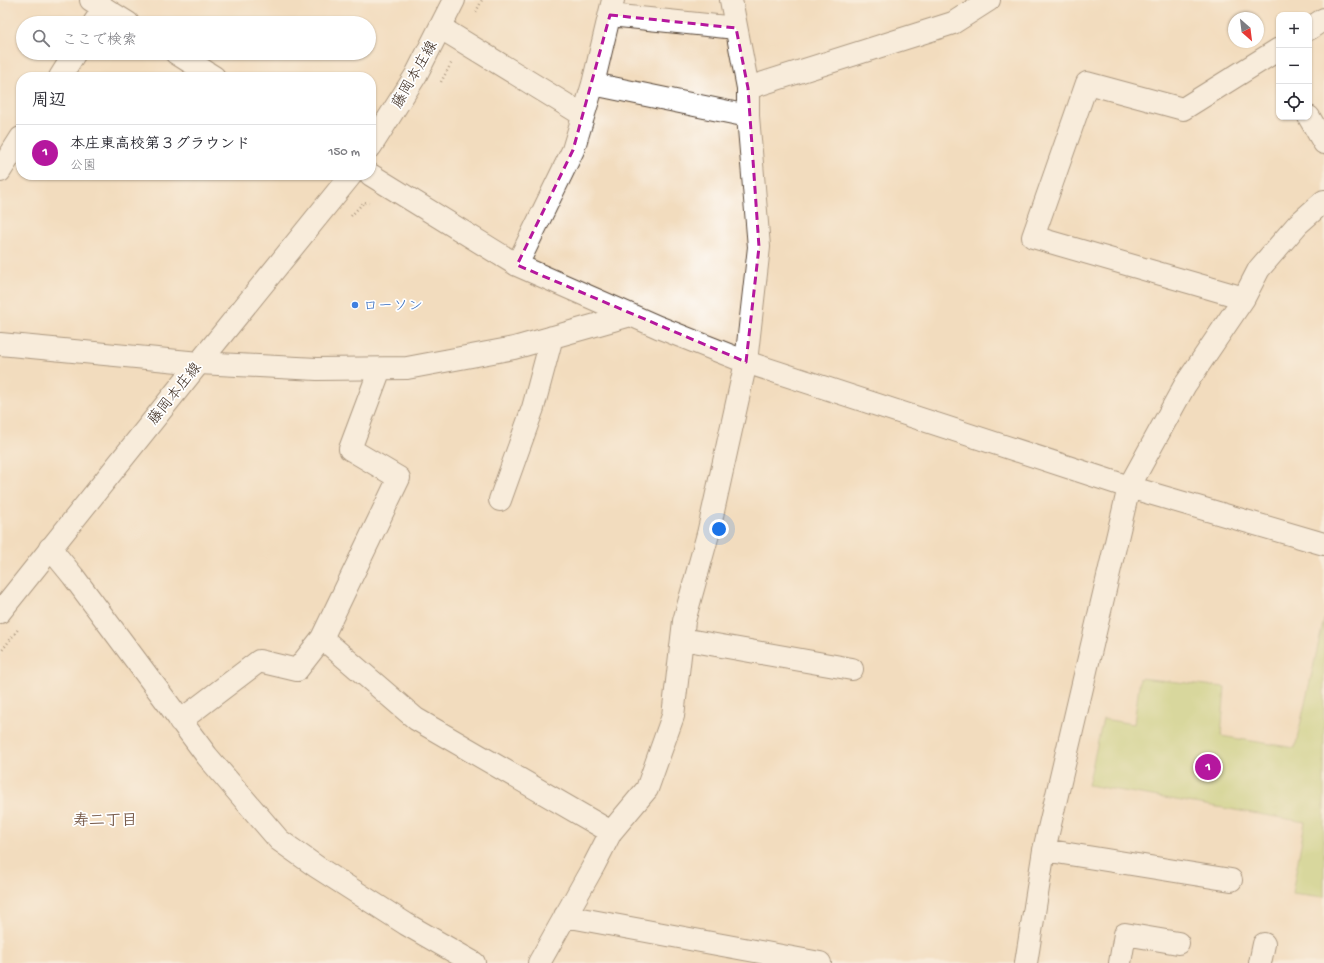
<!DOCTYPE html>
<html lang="ja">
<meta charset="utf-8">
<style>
body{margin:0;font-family:"Gochi Hand","Klee One",sans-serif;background:#f2f2f3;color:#2b2b33}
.controls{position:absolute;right:12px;top:12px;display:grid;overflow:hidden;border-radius:8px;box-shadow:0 1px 3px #0004}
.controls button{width:36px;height:36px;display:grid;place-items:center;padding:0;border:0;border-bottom:1px solid #e1e1e2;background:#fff;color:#2b2b33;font:20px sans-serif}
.compass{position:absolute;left:1228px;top:12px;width:36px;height:36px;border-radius:50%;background:#fff;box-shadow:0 1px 3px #0004;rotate:152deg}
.you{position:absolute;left:719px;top:529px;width:14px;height:14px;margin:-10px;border:3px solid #fff;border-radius:50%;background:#1a73e8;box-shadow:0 0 0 6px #1a73e833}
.badge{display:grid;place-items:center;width:26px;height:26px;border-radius:50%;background:#b5179e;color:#fff;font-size:13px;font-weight:700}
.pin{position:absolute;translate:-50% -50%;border:2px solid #fff;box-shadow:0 1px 4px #0006}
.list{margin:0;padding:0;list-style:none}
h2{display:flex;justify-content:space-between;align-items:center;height:52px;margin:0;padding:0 16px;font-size:17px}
h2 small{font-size:13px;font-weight:400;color:#7c7c81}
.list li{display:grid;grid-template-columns:26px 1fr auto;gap:12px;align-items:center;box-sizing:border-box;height:56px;padding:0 16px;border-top:1px solid #e1e1e2}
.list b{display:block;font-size:15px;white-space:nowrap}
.list p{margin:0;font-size:13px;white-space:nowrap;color:#7c7c81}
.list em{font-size:13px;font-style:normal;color:#7c7c81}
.icon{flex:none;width:22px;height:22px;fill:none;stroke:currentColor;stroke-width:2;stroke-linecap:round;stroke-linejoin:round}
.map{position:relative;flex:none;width:1324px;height:963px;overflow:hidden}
.search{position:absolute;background:#fff;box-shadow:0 1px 3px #0004;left:16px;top:16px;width:360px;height:44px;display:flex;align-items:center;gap:10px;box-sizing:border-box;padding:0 14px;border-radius:22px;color:#7c7c81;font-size:15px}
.panel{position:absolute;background:#fff;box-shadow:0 1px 3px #0004;left:16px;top:72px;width:360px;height:108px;border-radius:16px}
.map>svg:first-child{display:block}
.green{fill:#b9d176;stroke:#7a7e4a}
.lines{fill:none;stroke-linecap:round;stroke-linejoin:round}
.minor-casing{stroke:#564536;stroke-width:24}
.major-casing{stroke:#564536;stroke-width:24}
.path{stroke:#564536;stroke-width:2.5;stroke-dasharray:1 3;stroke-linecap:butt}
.minor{stroke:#fff;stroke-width:22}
.major{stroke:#fff;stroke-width:22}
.marked{fill:none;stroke:#b5179e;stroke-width:3;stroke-dasharray:8 5;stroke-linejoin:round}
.shop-dot{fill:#3f7fe0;stroke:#fff;stroke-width:1.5}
.labels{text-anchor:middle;stroke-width:3.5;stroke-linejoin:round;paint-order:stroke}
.street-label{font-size:15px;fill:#3b2a1e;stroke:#fff}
.shop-label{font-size:15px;fill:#366cbe;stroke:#fff;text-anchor:start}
.neighbourhood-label{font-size:16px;font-weight:bold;fill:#785b4a;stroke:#fff}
</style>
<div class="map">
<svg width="1324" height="963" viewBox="0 0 1324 963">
<rect width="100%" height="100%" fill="#fff"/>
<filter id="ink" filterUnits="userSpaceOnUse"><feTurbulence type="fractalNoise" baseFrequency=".025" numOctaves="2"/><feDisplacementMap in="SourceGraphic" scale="8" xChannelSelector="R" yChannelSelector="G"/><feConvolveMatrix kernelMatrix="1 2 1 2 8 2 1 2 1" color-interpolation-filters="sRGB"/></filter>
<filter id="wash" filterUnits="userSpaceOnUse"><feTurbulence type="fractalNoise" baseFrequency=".012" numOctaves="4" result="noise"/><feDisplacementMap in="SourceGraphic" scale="16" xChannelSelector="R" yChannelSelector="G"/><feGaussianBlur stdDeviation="0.9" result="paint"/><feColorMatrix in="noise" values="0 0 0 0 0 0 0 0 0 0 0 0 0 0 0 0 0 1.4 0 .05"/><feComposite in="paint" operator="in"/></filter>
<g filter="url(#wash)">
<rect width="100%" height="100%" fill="#f2dcbe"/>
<path class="green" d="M1324,619V897L1292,893L1305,822L1088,785L1103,719L1134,724L1140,678L1225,687L1221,736L1295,748Z"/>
</g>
<g filter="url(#ink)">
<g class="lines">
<defs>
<path id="minor" d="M610,15L736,28
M94,23L104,8
M441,28L583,115
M1309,29L1324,19
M60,77L75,53
M593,84L748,116
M748,88L953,23L989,0
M1309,117L1324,143
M0,171L21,138
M371,175L517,265L658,327L746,362L1129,487L1324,544
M517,265L573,150L593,84L613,0
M1244,298L1033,237L1087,83L1183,109L1279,49
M0,344L199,363L317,369L407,368L514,348L631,315
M500,500L533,408L552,337
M50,548L73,576L207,756L279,840L317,867L406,924L474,963
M322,638L416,719L611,832
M682,639L852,669
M180,721L259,661L297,670L322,638L399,478L350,449L380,369
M1044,850L1231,880
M565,916L820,963
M539,963L594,865L611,832L647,789L673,716L684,621L708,534L746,362L759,247L748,116V88L731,0
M1026,963L1044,850L1129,487L1185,385L1244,298L1259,269L1298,224L1324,201
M1120,963L1125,934L1178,943
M1260,963L1264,944"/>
<path id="major" d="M91,0L128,23
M176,53L214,77
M371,146L416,75L454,0
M0,612L199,363L351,175"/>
</defs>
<use href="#minor" class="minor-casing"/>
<use href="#major" class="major-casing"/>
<path class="path" d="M476,12L482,0
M441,82L452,62
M351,216L364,202L369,203
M0,653L19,628"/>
<use href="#minor" class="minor"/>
<use href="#major" class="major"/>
</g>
</g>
<path d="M0 0H1324V963H0ZM610,15L736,28L748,88L759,247L746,362L517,265L573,150Z" fill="#f2dcbe" fill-opacity=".55" fill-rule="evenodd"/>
<path class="marked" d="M610,15L736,28L748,88L759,247L746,362L517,265L573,150Z"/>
<circle class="shop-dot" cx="355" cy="305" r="4"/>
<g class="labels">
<g class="street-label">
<text transform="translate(414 74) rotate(-60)" y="5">藤岡本庄線</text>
<text transform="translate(174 393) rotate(-51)" y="5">藤岡本庄線</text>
</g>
<g class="shop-label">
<text x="363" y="310">ローソン</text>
</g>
<g class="neighbourhood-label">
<text x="105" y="825">寿二丁目</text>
</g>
</g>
</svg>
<div class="controls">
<button>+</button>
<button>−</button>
<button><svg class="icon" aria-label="locate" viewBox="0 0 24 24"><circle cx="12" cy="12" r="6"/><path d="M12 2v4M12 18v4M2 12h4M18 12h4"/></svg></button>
</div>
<svg class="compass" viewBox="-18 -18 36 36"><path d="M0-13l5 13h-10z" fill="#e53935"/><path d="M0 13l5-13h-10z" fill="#7c7c81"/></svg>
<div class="you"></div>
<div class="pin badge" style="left:1208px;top:767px">1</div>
<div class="search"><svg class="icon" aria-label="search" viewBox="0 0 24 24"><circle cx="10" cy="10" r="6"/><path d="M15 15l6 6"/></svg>ここで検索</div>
<section class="panel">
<h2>周辺<small></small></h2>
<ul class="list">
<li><span class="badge">1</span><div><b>本庄東高校第３グラウンド</b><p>公園</p></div><em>150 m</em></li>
</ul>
</section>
</div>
